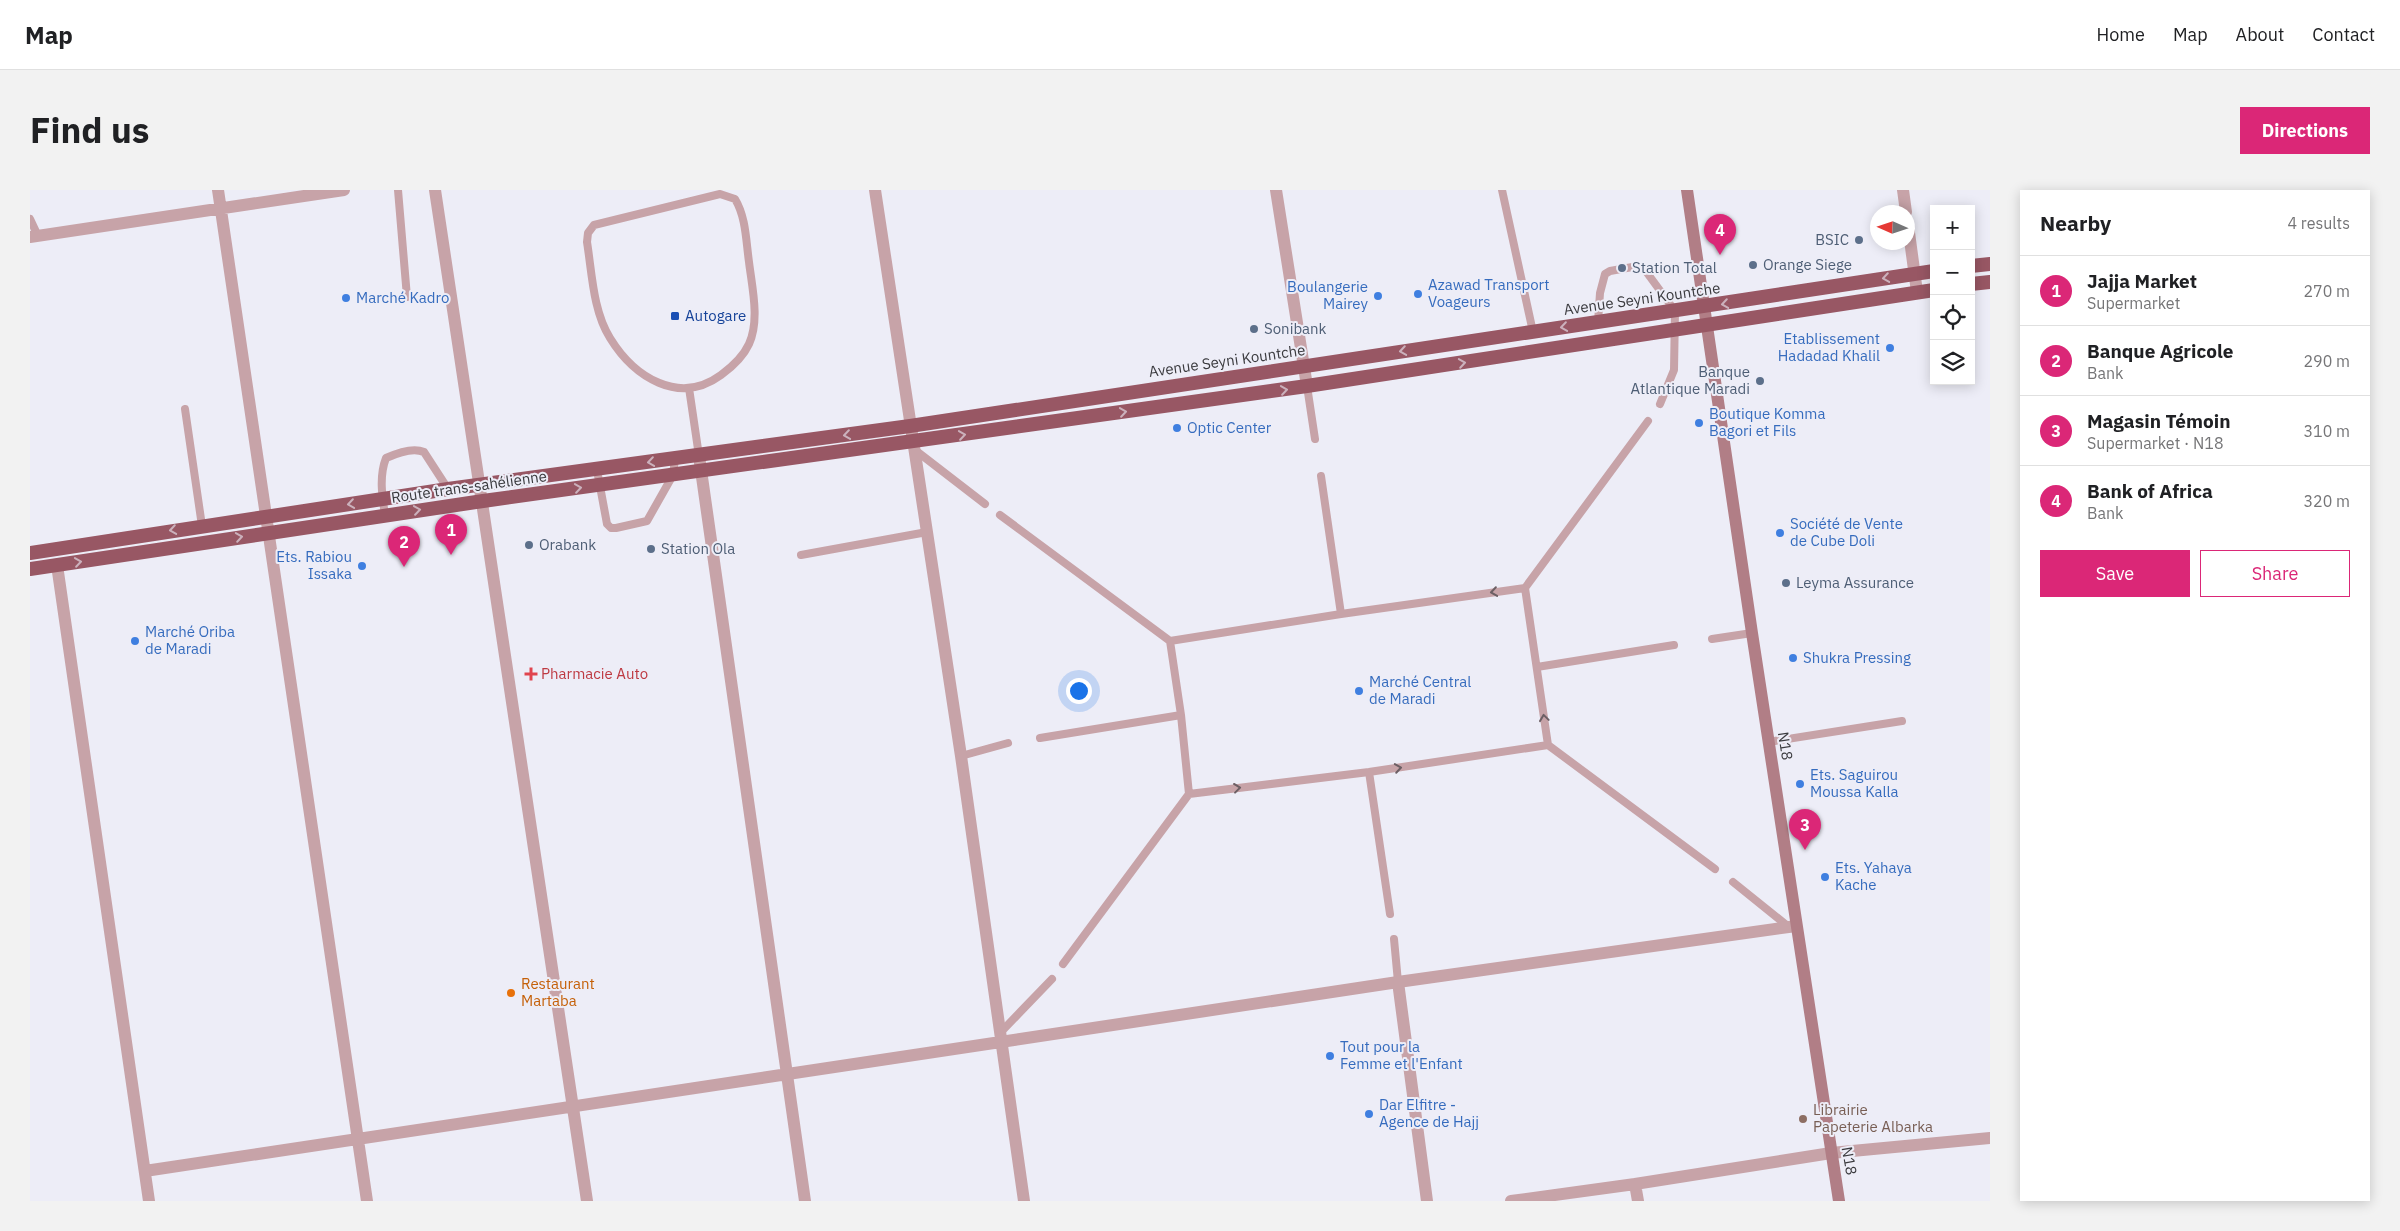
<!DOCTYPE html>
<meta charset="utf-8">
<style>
body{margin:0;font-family:"IBM Plex Sans",sans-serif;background:#f2f2f2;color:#202124}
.controls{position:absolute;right:15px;top:15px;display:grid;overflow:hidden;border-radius:0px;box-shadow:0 2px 12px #0003}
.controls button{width:45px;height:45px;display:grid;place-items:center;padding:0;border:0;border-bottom:1px solid #e0e0e0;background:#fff;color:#202124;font:25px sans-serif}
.compass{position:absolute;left:1840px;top:15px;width:45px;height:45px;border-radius:50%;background:#fff;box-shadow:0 2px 12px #0003;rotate:273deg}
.you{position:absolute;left:1048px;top:500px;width:18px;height:18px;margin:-12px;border:4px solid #fff;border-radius:50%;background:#1a73e8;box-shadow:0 0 0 8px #1a73e833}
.badge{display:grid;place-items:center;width:32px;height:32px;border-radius:50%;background:#db2777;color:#fff;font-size:16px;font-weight:700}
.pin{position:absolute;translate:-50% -41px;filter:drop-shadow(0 1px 2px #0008)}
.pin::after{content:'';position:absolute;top:26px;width:18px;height:15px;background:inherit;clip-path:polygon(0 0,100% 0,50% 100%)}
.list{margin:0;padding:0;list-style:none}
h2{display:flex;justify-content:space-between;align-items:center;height:65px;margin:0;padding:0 20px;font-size:21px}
h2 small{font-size:16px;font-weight:400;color:#757577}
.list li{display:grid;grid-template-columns:32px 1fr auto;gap:15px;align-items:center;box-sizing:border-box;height:70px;padding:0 20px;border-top:1px solid #e0e0e0}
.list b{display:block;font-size:19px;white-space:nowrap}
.list p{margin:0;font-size:16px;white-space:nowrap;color:#757577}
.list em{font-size:16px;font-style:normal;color:#757577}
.actions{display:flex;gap:10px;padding:15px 20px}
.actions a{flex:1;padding:11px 0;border:1px solid #db2777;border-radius:0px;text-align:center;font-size:18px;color:#db2777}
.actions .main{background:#db2777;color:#fff}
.icon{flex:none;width:28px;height:28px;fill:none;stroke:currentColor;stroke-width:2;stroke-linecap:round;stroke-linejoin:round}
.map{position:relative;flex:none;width:1960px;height:1011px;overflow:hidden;border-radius:0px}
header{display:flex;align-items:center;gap:30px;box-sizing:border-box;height:70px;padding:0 25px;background:#fff;border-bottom:1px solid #e0e0e0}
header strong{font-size:24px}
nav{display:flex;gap:28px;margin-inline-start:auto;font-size:18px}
.intro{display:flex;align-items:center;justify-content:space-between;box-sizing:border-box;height:120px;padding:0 30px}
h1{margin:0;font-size:35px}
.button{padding:12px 22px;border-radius:0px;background:#db2777;color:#fff;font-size:18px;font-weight:700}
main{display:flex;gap:30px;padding:0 30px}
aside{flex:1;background:#fff;border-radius:0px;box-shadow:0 2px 12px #0003}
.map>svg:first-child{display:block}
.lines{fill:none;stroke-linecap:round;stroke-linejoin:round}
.service{stroke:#c7a3a8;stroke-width:8}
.minor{stroke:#c7a3a8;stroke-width:12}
.secondary{stroke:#b17e86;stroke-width:12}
.trunk{stroke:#985764;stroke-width:14}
.oneway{stroke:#cbb1bc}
.oneway2{stroke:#6c5f64}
.service-dot{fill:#5c6f8a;stroke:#ededf7;stroke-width:2}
.shop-dot{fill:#3f7fe0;stroke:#ededf7;stroke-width:2}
.transit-dot{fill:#1a4fb4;stroke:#ededf7;stroke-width:2}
.health-dot{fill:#e0444e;stroke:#ededf7;stroke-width:2}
.food-dot{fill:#e8710a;stroke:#ededf7;stroke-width:2}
.education-dot{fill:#8d6e63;stroke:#ededf7;stroke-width:2}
.labels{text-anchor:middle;stroke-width:4;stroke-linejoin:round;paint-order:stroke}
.service-label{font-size:15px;fill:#4e5e75;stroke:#ededf7;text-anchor:start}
.shop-label{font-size:15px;fill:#366cbe;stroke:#ededf7;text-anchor:start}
.street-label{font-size:15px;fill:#3b3b3f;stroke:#ededf7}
.transit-label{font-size:15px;fill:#164399;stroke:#ededf7;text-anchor:start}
.health-label{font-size:15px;fill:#be3a42;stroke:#ededf7;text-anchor:start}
.food-label{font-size:15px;fill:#c56008;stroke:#ededf7;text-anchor:start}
.education-label{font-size:15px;fill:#785e54;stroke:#ededf7;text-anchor:start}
</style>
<header>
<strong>Map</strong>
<nav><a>Home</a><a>Map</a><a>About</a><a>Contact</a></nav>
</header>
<div class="intro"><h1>Find us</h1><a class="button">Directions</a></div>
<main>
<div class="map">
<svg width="1960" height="1011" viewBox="0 0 1960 1011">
<rect width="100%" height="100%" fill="#ededf7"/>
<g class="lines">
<path class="service" d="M368,0L377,107
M1472,0L1503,142
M690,4L705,9C716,27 716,51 719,72C722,97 730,130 719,154C713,167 702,177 691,185C649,216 604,187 580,148C563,121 562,83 557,52L558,43L564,35Z
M0,29L8,46
M1568,132L1570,103L1575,84L1580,81L1608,76L1615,80L1645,121L1644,180L1630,214
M1277,196L1285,249
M659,198L669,266
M155,219L172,336
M885,260L955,314
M567,280L577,334L581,338H586L617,331L643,285L645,269
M1291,286L1311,424
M355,325C352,306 349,286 356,268C367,263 383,257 394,262L418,299
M970,325L1140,451
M771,365L897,342
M1495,398L1618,231
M1682,449L1722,443
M1507,477L1644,455
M1010,548L1151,525
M1738,552L1872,531
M1518,555L1685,679
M931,566L978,553
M1339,582L1360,724
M1703,692L1759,737
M1364,749L1368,792
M1033,774L1159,604L1151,525L1140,451L1311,424L1495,398L1518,555L1339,582L1159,604
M970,843L1022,789"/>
<path class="minor" d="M188,0L337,1011
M405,0L557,1011
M845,0L931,566L994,1011
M1246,0L1277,196
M1873,0L1876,22
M1878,35L1887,102
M0,47L314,0
M669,266L775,1011
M27,375L119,1011
M1368,792L1397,1011
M115,981L1368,792L1766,736
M1605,994L1608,1011
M1481,1011L1605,994L1801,963L1960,948"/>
<path class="secondary" d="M1657,0L1722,443L1809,1011"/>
<path class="trunk" d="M1941,76L1960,74
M1941,94L1960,92
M0,363L418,299L880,236L1904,81
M0,379L453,311L1277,196L1904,100"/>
</g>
<defs><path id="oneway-chevron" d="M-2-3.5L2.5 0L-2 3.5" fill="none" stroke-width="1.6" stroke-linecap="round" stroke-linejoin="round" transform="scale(1.25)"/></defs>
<g class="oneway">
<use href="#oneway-chevron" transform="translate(1856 88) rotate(171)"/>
<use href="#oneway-chevron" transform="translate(1695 114) rotate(171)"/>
<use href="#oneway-chevron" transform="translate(1534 137) rotate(172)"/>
<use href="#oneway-chevron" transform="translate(1373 161) rotate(171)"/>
<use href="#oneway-chevron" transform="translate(1432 173) rotate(-9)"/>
<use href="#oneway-chevron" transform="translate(1254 200) rotate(-8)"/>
<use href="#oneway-chevron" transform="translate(1093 222) rotate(-8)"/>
<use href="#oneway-chevron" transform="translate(817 245) rotate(172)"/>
<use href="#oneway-chevron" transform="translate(932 245) rotate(-8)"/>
<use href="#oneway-chevron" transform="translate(621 272) rotate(172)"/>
<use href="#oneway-chevron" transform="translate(548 298) rotate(-8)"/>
<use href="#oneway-chevron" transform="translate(321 314) rotate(172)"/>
<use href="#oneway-chevron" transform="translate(387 320) rotate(-8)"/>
<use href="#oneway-chevron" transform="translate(143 340) rotate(171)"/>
<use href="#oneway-chevron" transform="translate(209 347) rotate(-9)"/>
<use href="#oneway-chevron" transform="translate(48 372) rotate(-8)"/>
</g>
<g class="oneway2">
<use href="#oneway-chevron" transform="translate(1464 402) rotate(172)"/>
<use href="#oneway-chevron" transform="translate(1514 528) rotate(-98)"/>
<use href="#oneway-chevron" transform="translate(1368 578) rotate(-9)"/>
<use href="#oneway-chevron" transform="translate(1207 598) rotate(-7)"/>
</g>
<g class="service-dot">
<circle cx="1829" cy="50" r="5"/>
<circle cx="1723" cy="75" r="5"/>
<circle cx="1592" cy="78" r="5"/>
<circle cx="1224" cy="139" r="5"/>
<circle cx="1730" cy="191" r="5"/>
<circle cx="499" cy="355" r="5"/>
<circle cx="621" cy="359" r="5"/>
<circle cx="1756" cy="393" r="5"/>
</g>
<g class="shop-dot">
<circle cx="1388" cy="104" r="5"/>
<circle cx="1348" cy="106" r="5"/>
<circle cx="316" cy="108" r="5"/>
<circle cx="1860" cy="158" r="5"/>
<circle cx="1669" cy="233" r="5"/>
<circle cx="1147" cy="238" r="5"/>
<circle cx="1750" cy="343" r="5"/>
<circle cx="332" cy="376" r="5"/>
<circle cx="105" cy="451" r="5"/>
<circle cx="1763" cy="468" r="5"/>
<circle cx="1329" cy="501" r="5"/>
<circle cx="1770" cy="594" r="5"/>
<circle cx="1795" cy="687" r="5"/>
<circle cx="1300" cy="866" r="5"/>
<circle cx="1339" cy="924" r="5"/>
</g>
<rect class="transit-dot" x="640" y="121" width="10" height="10" rx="2.5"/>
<path class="health-dot" d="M498.5 476.5h5v5h5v5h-5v5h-5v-5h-5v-5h5z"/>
<circle class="food-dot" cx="481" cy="803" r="5"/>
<circle class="education-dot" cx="1773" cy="929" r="5"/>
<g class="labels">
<g class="service-label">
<text x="1819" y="55" text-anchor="end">BSIC</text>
<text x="1733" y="80">Orange Siege</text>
<text x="1602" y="83">Station Total</text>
<text x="1234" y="144">Sonibank</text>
<text x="1720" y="187" text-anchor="end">Banque<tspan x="1720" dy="17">Atlantique Maradi</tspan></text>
<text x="509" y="360">Orabank</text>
<text x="631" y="364">Station Ola</text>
<text x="1766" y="398">Leyma Assurance</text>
</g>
<g class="shop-label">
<text x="1398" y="100">Azawad Transport<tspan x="1398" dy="17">Voageurs</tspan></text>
<text x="1338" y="102" text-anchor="end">Boulangerie<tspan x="1338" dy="17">Mairey</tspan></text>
<text x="326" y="113">Marché Kadro</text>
<text x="1850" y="154" text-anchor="end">Etablissement<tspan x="1850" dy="17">Hadadad Khalil</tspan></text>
<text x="1679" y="229">Boutique Komma<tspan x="1679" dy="17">Bagori et Fils</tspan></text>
<text x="1157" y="243">Optic Center</text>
<text x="1760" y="339">Société de Vente<tspan x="1760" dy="17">de Cube Doli</tspan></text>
<text x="322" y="372" text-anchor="end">Ets. Rabiou<tspan x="322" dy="17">Issaka</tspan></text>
<text x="115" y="447">Marché Oriba<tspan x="115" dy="17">de Maradi</tspan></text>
<text x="1773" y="473">Shukra Pressing</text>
<text x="1339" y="497">Marché Central<tspan x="1339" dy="17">de Maradi</tspan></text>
<text x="1780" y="590">Ets. Saguirou<tspan x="1780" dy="17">Moussa Kalla</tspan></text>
<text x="1805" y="683">Ets. Yahaya<tspan x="1805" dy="17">Kache</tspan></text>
<text x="1310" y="862">Tout pour la<tspan x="1310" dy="17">Femme et l'Enfant</tspan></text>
<text x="1349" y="920">Dar Elfitre -<tspan x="1349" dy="17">Agence de Hajj</tspan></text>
</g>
<g class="street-label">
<text transform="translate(1612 109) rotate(-8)" y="5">Avenue Seyni Kountche</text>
<text transform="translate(1197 171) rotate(-8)" y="5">Avenue Seyni Kountche</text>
<text transform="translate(439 297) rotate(-8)" y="5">Route trans-sahélienne</text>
<text transform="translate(1755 556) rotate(81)" y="5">N18</text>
<text transform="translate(1819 971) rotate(80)" y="5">N18</text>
</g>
<g class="transit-label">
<text x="655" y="131">Autogare</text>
</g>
<g class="health-label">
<text x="511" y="489">Pharmacie Auto</text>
</g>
<g class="food-label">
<text x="491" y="799">Restaurant<tspan x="491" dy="17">Martaba</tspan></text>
</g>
<g class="education-label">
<text x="1783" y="925">Librairie<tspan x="1783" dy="17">Papeterie Albarka</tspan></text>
</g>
</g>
</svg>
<div class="controls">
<button>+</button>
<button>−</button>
<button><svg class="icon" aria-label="locate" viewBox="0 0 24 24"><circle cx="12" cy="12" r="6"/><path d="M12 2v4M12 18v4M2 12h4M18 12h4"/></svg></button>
<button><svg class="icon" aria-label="layers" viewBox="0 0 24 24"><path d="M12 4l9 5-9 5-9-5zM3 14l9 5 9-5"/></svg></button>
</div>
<svg class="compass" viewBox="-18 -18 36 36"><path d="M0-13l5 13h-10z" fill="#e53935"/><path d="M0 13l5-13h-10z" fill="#757577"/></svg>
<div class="you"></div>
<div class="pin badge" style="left:421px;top:365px">1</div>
<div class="pin badge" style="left:374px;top:377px">2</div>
<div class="pin badge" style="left:1775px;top:660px">3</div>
<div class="pin badge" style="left:1690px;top:65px">4</div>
</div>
<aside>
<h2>Nearby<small>4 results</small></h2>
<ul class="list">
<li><span class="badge">1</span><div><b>Jajja Market</b><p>Supermarket</p></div><em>270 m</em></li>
<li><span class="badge">2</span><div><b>Banque Agricole</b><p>Bank</p></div><em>290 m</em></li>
<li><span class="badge">3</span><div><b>Magasin Témoin</b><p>Supermarket · N18</p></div><em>310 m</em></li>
<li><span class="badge">4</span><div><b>Bank of Africa</b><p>Bank</p></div><em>320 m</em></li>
</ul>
<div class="actions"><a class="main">Save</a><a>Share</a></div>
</aside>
</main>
